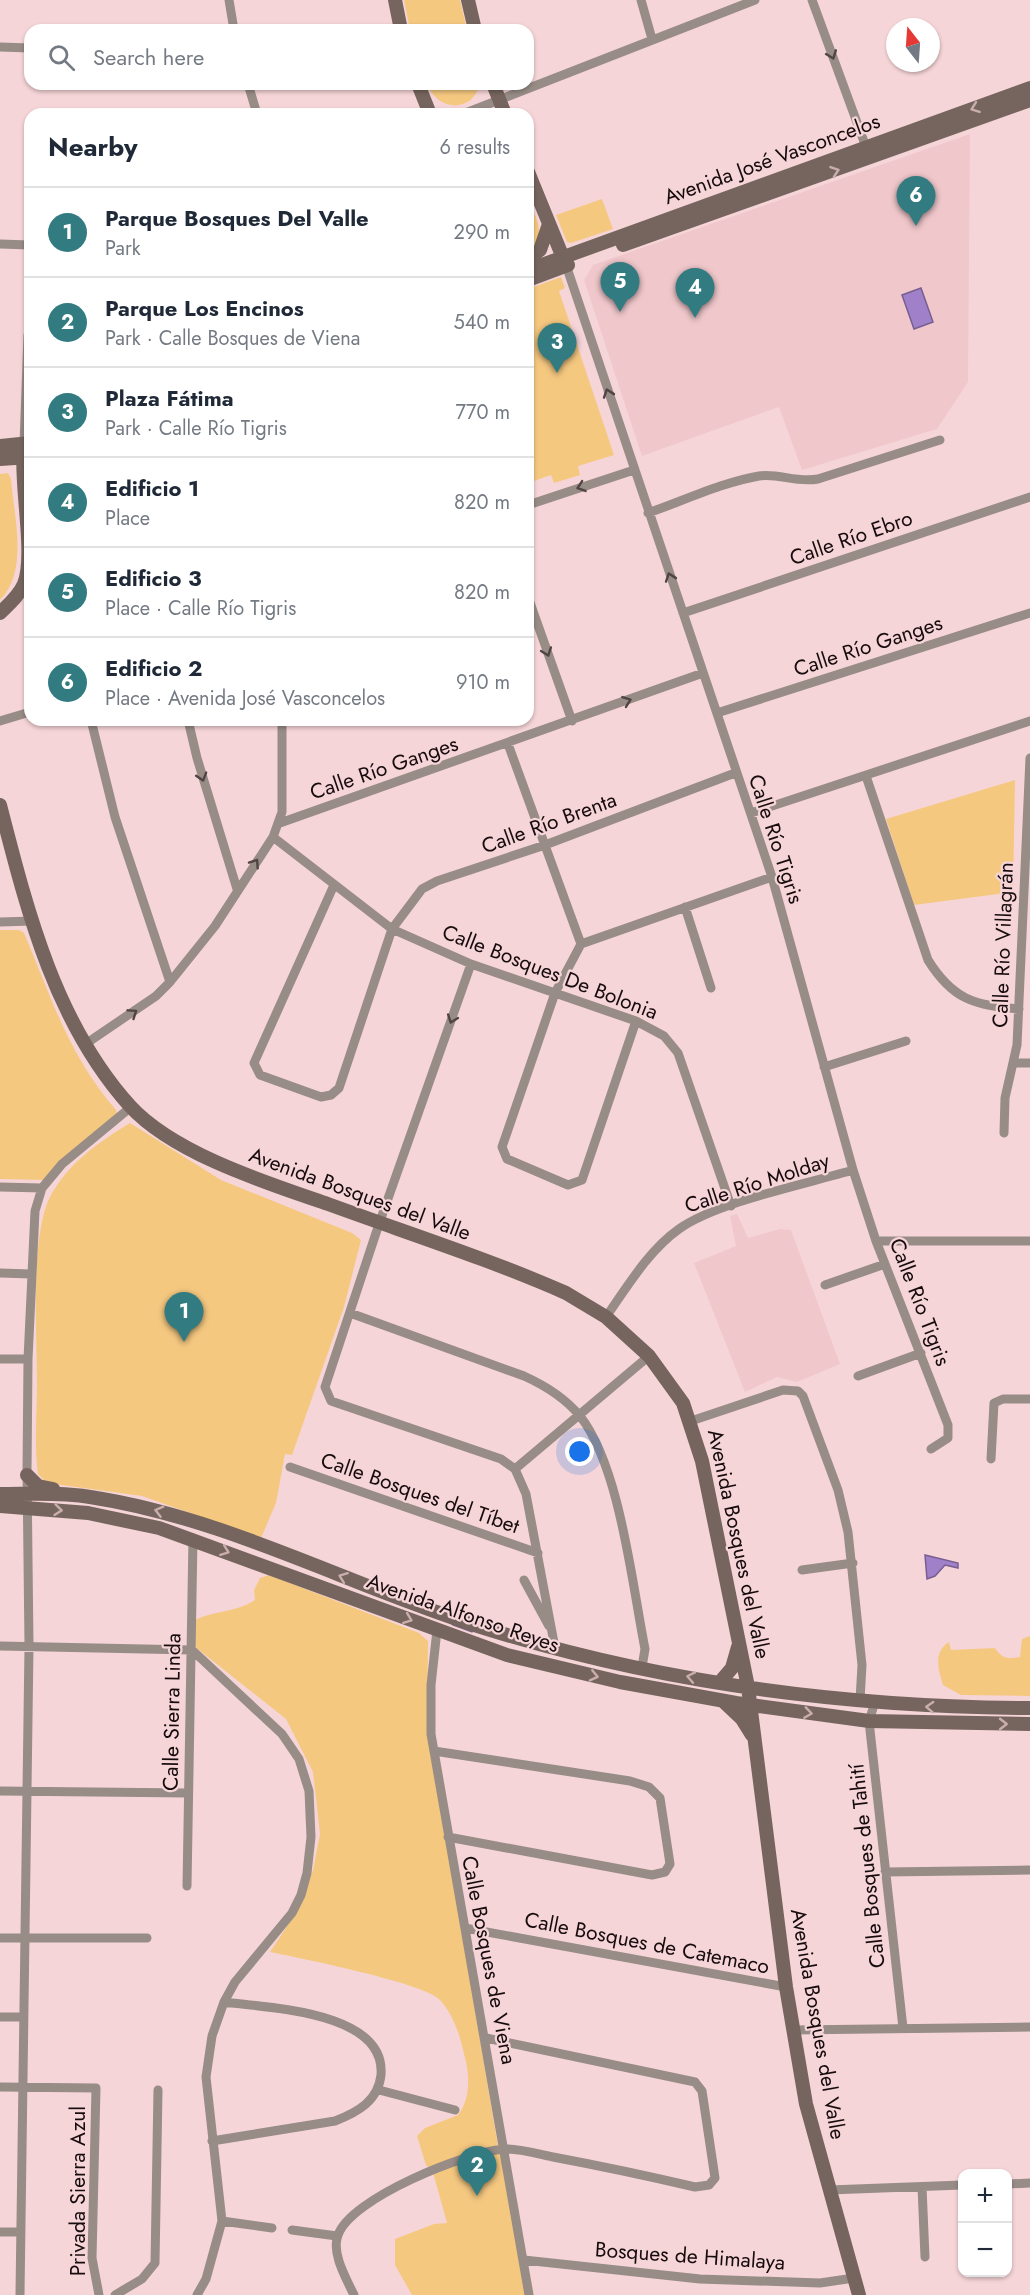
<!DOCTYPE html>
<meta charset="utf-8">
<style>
body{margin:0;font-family:Jost,sans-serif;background:#f6f6f7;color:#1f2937}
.controls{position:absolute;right:18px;bottom:18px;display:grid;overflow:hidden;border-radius:12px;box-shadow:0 2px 4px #0004}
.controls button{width:54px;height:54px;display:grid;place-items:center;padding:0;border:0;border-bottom:2px solid #e0e1e3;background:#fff;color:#1f2937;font:30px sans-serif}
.compass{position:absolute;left:886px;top:18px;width:54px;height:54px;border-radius:50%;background:#fff;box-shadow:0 2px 4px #0004;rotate:343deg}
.you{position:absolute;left:580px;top:1452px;width:21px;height:21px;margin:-15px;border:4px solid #fff;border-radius:50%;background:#1a73e8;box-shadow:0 0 0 9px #1a73e833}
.badge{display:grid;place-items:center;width:39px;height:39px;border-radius:50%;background:#327b81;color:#fff;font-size:20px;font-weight:700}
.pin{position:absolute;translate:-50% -50px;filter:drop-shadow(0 2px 3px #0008)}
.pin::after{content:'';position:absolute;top:32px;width:21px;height:18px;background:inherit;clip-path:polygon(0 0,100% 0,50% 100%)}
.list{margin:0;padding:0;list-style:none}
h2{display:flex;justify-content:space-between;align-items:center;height:78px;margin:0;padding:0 24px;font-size:26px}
h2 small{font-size:20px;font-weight:400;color:#747a83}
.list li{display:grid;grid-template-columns:39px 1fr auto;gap:18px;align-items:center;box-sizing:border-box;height:90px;padding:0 24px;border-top:2px solid #e0e1e3}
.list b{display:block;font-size:22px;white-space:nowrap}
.list p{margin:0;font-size:20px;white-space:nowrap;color:#747a83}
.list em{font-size:20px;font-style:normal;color:#747a83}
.icon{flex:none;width:33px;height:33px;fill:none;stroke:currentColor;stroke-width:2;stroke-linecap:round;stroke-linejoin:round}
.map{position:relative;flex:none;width:1030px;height:2295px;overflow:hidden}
.search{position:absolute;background:#fff;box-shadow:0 2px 4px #0004;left:24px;top:24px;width:510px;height:66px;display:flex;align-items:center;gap:15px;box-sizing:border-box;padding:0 21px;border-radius:18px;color:#747a83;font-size:22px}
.panel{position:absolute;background:#fff;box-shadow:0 2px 4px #0004;left:24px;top:108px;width:510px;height:618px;border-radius:18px}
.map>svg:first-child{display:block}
.built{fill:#f0c7cb}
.green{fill:#f5c880}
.water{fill:#a081c9;stroke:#775e91;stroke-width:1.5}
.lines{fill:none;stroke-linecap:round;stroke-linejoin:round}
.stream{stroke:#775e91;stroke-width:3}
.street{stroke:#988c87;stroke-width:9}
.secondary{stroke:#76655e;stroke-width:14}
.oneway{stroke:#504544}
.oneway2{stroke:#c9aead}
.labels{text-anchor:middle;stroke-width:4.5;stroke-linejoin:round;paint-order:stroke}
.street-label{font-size:21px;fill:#160b0d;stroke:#f6d5d8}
</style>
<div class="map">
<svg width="1030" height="2295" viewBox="0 0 1030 2295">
<rect width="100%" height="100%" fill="#f6d5d8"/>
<path class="built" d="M970,134L968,382L937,429L802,470L779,407L642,456L584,280L593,265Z
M737,1214L748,1238L780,1229L791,1230L840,1364L797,1382L777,1377L745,1392L694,1263L736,1246L730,1216Z"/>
<path class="green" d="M404,0H460L467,30H410Z
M427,84H480C472,114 437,111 427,84Z
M528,198C539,227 546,228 528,255Z
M602,199L613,229L571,243L567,242L556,215Z
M561,277L565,288L559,291L614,455L578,466L580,475L554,483L551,475L528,483V289Z
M8,473L11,479C14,517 29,571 0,600V474Z
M1015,780L1013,892L914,905L886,819Z
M0,930H19L24,933C52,999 68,1054 116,1110L117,1115L45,1180L0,1179Z
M130,1123L221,1180L352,1233L361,1240L344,1307L292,1455L285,1454L276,1503L261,1538L142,1496L47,1483L38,1474C34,1445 37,1413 37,1383C37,1337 30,1236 50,1197C67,1164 99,1142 130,1123Z
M269,1575L419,1633L428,1641L427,1726L498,2146L428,2167L426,2165L417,2136L425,2128L458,2115C470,2101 470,2076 465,2058C460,2037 455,2017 440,2000C425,1983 299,1958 270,1952L299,1908L313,1870L320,1834L313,1772L286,1719L194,1646L191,1623C208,1610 234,1614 255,1600L254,1590L260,1578Z
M1030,1636V1696L961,1695L943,1685C938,1669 933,1652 949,1642L951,1650L995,1648C1002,1659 1009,1659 1020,1657L1022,1639Z
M505,2149L534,2295H412L395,2265V2239L434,2224L447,2223L432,2169Z"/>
<path class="water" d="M921,288L933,322L914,329L902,295Z
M925,1555L958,1563V1568L945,1565L935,1576L927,1579Z"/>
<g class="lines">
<path class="stream" d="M453,1624L472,1631"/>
<path class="street" d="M229,0L234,30
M641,0L652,39
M812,0L866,147
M0,47L30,48
M248,84L257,114
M463,114L755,0
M0,244L30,245
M566,265L772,877L853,1170L876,1241L948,1425V1438L931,1449
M24,444L28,335
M528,505L634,470
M648,513C683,501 723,482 759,476C779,473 796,483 818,479L940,440
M528,597L572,721
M683,613L1030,497
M717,713L1030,613
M91,720L115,817L170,982
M188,720L197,758L237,889
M0,721L30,712
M508,744L581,944
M866,776L928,960C953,1000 974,1005 1019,1009
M751,813L1030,721
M280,823L703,673
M273,837L392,929L471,964L636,1021L664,1036L678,1053L731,1206
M334,885L254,1063L260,1075L321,1097L331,1095L339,1088L392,929L422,889L437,881L545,845L735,773
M685,907L711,988
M0,922L32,921
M581,944L555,993L502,1147L507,1159L568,1185L582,1180L636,1021
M581,944L772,877
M471,964L379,1224L325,1387L331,1401L501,1459L515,1469L526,1494L555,1648
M84,1045L156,996L170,982L215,926L273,837L282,812V720
M1013,1063H1030
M824,1067L906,1041
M1004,1133L1005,1098L1017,1045L1030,758
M0,1187L42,1188
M876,1241H1030
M0,1273L31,1274
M825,1285L885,1264
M350,1313L524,1376C544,1385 565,1398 580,1416C620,1467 632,1584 645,1649L642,1667
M606,1317C627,1287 649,1250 679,1229C717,1202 806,1184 853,1170
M0,1359H28
M858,1376L921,1353
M691,1421L783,1390L798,1391L803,1396L838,1490L848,1532L862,1665L860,1700
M991,1459L994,1403L1003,1399H1030
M290,1467L538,1553
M515,1469L649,1356
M802,1570L853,1563
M524,1580L549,1626
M437,1630L431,1685V1734L529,2295
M0,1646L192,1650L282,1734L299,1759L309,1791L311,1837L307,1873L301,1895L292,1913L235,1982L224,2002L212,2036L206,2077L222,2221L206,2279L197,2295
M875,1702L869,1721L903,2028
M434,1751L630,1781L649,1787L660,1798L670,1864L665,1872L652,1875L448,1837
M0,1791L188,1793
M885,1872L1030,1870
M187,1886L193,1538
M465,1928L786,1987
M0,1938H147
M0,2017H23
M793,2030L1030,2027
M0,2087L96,2088L92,2258L99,2295
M379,2090L455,2110
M212,2141L335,2121C358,2112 378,2101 381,2075C386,2011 268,2008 224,2002
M1008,2184L1030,2183
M922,2187L925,2257
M829,2190L962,2185
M222,2221L272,2228
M292,2230L337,2236
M0,2232H21
M524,2260L700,2279L820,2283L854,2278
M20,2295L29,1646L27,1472L28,1359L35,1211L42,1188L62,1164L131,1107
M115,2295L142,2279L155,2263L158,2090
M354,2295C346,2278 331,2253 338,2235C351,2198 466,2152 504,2149C519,2148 537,2154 553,2157C601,2166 648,2176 695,2187L709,2185L715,2178L702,2091L695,2082L486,2038"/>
<path class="secondary" d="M395,0L401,30
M468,0L475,30
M418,84L430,114
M493,84L505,114
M528,172L566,265
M623,245L1030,100
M528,259L540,250L549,224
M528,270L1030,88
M528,280L568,265
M0,446L30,443
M0,459L30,457
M0,613C9,604 19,596 24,584C36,554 19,482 24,444
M0,805C27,910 55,1023 130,1106C174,1154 267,1183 328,1204C407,1233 489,1259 566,1293L606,1317L649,1356L683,1403L702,1461L748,1687L786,1987L806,2104L859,2295
M27,1475L38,1486L53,1489
M0,1494C30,1494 61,1492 90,1497C228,1518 352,1587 484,1628C660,1683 846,1707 1030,1708
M0,1506L88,1513L159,1528L507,1655L620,1682L736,1703L869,1721L1030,1724
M720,1682L732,1668L738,1647
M724,1702L742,1719L752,1735"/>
</g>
<defs><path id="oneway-chevron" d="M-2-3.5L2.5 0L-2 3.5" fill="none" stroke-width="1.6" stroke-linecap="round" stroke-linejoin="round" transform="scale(1.5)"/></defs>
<g class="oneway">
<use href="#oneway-chevron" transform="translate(832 55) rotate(69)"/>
<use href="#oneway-chevron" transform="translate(608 393) rotate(-109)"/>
<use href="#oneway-chevron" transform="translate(581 487) rotate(161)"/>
<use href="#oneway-chevron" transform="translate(670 577) rotate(-109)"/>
<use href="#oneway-chevron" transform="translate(547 652) rotate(70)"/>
<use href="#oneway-chevron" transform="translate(627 701) rotate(-20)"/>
<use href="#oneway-chevron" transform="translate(202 777) rotate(73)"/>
<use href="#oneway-chevron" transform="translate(255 863) rotate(-56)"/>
<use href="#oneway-chevron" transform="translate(133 1013) rotate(-34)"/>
<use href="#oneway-chevron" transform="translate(452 1019) rotate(110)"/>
</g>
<g class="oneway2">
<use href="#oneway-chevron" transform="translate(975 108) rotate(160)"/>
<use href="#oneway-chevron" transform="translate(835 171) rotate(-19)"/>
<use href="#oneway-chevron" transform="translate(58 1510) rotate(6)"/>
<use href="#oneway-chevron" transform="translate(159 1511) rotate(-165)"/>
<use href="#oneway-chevron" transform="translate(225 1551) rotate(21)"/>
<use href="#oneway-chevron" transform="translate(343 1577) rotate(-159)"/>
<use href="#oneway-chevron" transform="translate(408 1619) rotate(21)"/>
<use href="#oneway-chevron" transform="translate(594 1676) rotate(13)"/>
<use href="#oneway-chevron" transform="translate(691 1677) rotate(-169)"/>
<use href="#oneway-chevron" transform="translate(930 1707) rotate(-177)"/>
<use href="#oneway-chevron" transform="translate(808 1713) rotate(8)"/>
<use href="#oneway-chevron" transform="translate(1003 1724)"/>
</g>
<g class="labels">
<g class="street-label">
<text transform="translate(772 159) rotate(-20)" y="7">Avenida José Vasconcelos</text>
<text transform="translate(851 538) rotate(-19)" y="7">Calle Río Ebro</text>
<text transform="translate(868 646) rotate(-18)" y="7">Calle Río Ganges</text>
<text transform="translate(384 768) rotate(-19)" y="7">Calle Río Ganges</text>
<text transform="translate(549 823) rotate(-20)" y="7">Calle Río Brenta</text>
<text transform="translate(776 839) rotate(72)" y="7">Calle Río Tigris</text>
<text transform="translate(1003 945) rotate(-88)" y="7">Calle Río Villagrán</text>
<text transform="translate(550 972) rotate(21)" y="7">Calle Bosques De Bolonia</text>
<text transform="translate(757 1183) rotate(-18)" y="7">Calle Río Molday</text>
<text transform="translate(360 1194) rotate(20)" y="7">Avenida Bosques del Valle</text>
<text transform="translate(920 1302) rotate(69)" y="7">Calle Río Tigris</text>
<text transform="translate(420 1493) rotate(19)" y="7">Calle Bosques del Tíbet</text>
<text transform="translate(739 1544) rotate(78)" y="7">Avenida Bosques del Valle</text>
<text transform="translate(463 1613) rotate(19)" y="7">Avenida Alfonso Reyes</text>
<text transform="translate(172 1712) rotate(-89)" y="7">Calle Sierra Linda</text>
<text transform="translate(867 1866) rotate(-96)" y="7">Calle Bosques de Tahití</text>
<text transform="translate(647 1943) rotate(11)" y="7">Calle Bosques de Catemaco</text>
<text transform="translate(489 1960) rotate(79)" y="7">Calle Bosques de Viena</text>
<text transform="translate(818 2024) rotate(80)" y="7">Avenida Bosques del Valle</text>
<text transform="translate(78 2191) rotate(-90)" y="7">Privada Sierra Azul</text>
<text transform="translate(690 2256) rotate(4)" y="7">Bosques de Himalaya</text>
</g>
</g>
</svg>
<div class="controls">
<button>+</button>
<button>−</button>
</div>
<svg class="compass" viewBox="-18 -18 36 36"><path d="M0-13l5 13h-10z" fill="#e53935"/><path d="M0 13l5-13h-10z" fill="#747a83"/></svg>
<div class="you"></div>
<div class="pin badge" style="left:184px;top:1342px">1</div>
<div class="pin badge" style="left:477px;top:2196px">2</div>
<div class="pin badge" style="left:557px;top:373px">3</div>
<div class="pin badge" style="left:695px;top:318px">4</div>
<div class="pin badge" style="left:620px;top:312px">5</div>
<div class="pin badge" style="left:916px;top:226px">6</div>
<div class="search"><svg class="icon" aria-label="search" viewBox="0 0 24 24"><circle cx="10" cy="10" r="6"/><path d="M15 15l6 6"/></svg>Search here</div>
<section class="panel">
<h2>Nearby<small>6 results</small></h2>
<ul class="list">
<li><span class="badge">1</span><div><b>Parque Bosques Del Valle</b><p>Park</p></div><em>290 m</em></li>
<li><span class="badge">2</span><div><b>Parque Los Encinos</b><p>Park · Calle Bosques de Viena</p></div><em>540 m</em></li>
<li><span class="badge">3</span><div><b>Plaza Fátima</b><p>Park · Calle Río Tigris</p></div><em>770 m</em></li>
<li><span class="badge">4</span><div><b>Edificio 1</b><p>Place</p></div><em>820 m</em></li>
<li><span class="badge">5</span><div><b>Edificio 3</b><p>Place · Calle Río Tigris</p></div><em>820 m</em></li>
<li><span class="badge">6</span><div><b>Edificio 2</b><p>Place · Avenida José Vasconcelos</p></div><em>910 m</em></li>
</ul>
</section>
</div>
